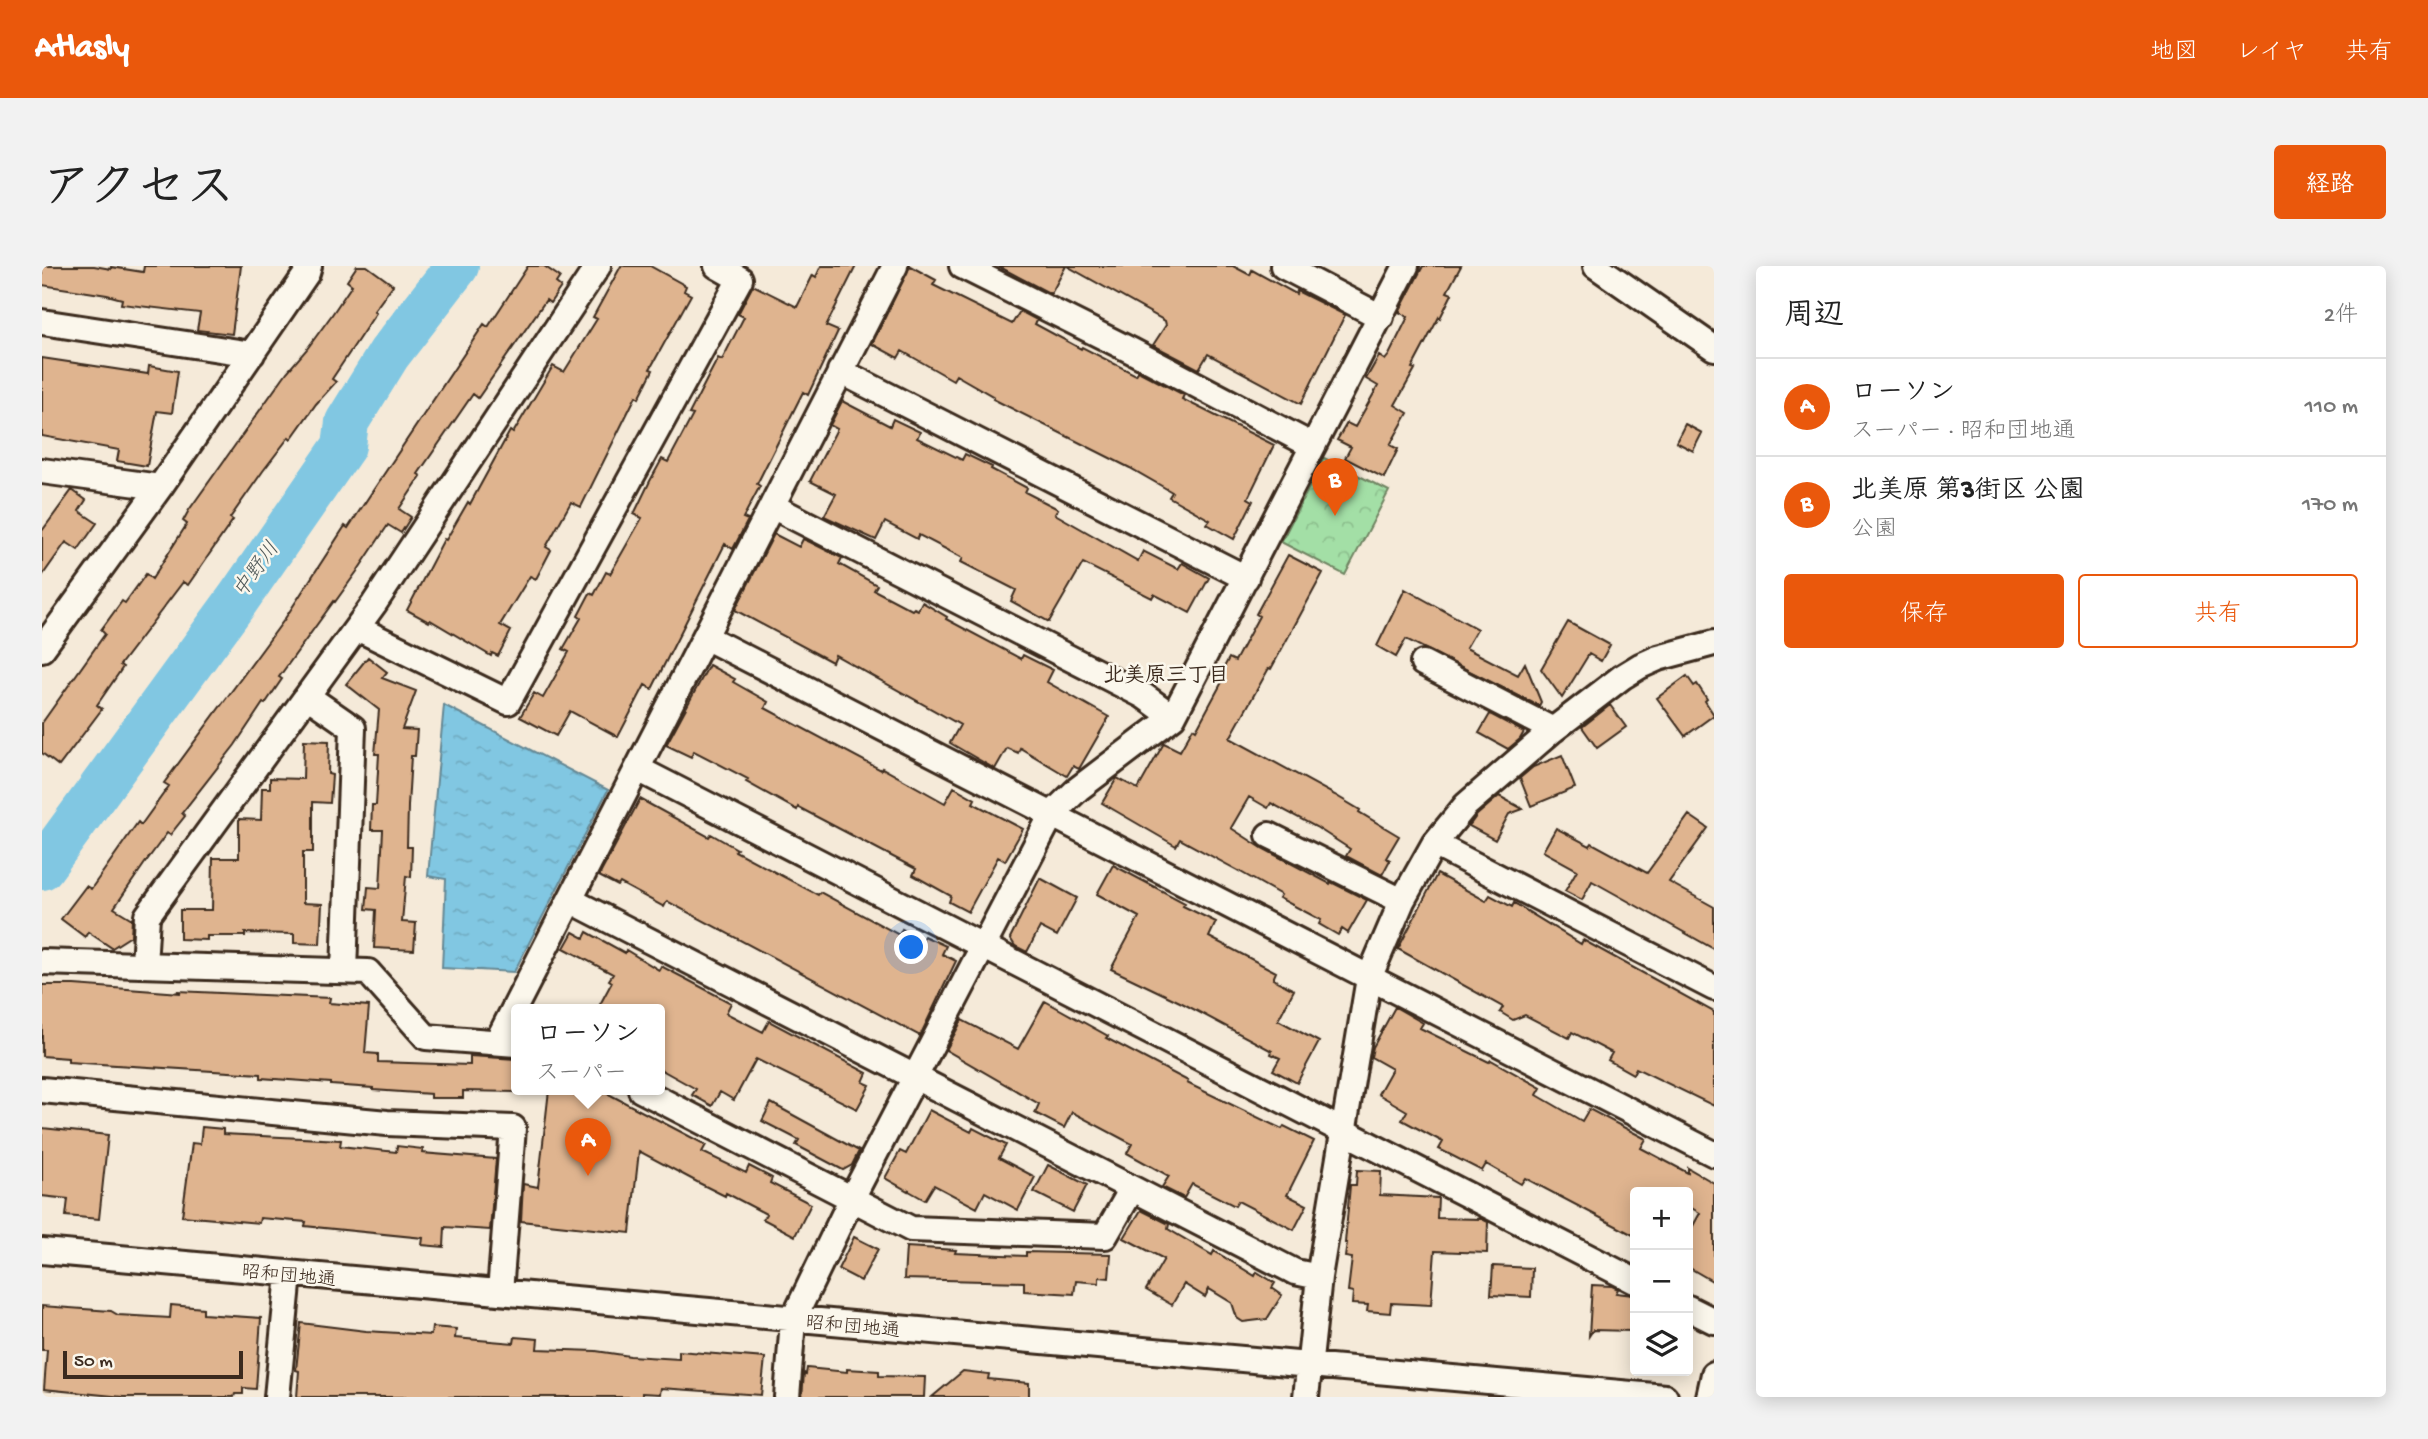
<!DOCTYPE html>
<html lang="ja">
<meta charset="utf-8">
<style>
body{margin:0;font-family:"Gochi Hand","Klee One",sans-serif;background:#f2f2f2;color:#222}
.controls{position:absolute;right:21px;bottom:21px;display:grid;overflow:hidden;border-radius:7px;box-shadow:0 4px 18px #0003}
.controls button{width:63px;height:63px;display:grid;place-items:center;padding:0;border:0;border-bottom:2px solid #e0e0e0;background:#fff;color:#222;font:35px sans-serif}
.scale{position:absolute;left:21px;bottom:18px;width:180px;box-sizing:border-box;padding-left:7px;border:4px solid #3b2a1e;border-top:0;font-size:19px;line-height:24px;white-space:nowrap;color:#3b2a1e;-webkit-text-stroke:5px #fbf7ec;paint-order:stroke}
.you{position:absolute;left:870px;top:682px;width:24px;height:24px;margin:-18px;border:5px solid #fff;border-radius:50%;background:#1a73e8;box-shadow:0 0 0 10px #1a73e833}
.badge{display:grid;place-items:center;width:46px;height:46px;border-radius:50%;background:#ea580c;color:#fff;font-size:23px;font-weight:700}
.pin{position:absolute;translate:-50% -58px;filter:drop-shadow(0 2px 4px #0008)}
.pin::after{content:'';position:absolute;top:37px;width:24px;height:21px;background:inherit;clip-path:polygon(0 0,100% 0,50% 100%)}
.popup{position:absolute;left:469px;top:738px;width:154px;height:91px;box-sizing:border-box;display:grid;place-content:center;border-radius:7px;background:#fff;filter:drop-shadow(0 2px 5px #0005);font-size:23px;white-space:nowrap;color:#767676}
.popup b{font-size:26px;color:#222}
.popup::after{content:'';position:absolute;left:50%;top:100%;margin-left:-14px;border:14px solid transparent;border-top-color:#fff}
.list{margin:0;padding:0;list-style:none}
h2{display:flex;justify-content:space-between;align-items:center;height:91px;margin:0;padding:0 28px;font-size:30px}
h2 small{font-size:23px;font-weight:400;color:#767676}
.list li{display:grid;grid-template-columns:46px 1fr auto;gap:21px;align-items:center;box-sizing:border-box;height:98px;padding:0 28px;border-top:2px solid #e0e0e0}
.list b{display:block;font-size:26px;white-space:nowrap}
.list p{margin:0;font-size:23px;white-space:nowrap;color:#767676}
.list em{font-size:23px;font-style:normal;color:#767676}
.actions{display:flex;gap:14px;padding:21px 28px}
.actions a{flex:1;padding:16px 0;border:2px solid #ea580c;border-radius:7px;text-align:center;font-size:24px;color:#ea580c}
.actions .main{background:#ea580c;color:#fff}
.icon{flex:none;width:38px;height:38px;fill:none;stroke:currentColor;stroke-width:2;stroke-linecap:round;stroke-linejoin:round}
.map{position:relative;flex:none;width:1672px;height:1131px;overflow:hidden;border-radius:7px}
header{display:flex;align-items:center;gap:42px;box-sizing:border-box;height:98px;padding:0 35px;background:#ea580c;color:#fff}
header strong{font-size:33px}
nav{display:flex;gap:38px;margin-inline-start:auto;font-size:24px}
.intro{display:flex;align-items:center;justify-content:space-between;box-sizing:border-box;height:168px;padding:0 42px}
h1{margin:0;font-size:49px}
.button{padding:18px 32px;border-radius:7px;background:#ea580c;color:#fff;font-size:24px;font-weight:700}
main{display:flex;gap:42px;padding:0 42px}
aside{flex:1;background:#fff;border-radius:7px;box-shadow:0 4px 18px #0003}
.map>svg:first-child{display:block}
.park{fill:url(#park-crowns);stroke:#6f8462;stroke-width:2}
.water{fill:url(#water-ripples);stroke:#658894;stroke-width:2}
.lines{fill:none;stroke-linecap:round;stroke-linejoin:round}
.river{stroke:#81c7e2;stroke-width:44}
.building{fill:#dfb48f;stroke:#3b2a1e;stroke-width:2}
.minor-casing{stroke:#3b2a1e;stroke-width:30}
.minor{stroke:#fbf7ec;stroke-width:24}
.labels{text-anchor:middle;stroke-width:5;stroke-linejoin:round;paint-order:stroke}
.street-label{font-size:19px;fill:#3b2a1e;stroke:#fbf7ec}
.water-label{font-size:21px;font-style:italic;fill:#505959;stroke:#fbf7ec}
.neighbourhood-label{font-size:21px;font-weight:bold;fill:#3b2a1e;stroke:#fbf7ec}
</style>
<header>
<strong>Atlasly</strong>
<nav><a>地図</a><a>レイヤ</a><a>共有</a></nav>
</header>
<div class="intro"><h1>アクセス</h1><a class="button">経路</a></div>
<main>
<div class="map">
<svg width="1672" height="1131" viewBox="0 0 1672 1131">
<defs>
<pattern id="park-crowns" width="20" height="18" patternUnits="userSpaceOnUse" patternTransform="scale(1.75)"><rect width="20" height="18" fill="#a3dfa6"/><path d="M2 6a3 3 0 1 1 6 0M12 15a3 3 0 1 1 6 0" fill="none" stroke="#8dc08e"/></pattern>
<pattern id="water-ripples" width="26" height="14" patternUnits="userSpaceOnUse" patternTransform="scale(1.75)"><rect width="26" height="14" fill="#81c7e2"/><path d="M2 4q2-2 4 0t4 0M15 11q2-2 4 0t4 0" fill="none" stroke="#70abc1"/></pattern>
</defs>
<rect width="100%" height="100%" fill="#f5ead9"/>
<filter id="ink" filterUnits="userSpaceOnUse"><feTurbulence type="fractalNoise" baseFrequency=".0143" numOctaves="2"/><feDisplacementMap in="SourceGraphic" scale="14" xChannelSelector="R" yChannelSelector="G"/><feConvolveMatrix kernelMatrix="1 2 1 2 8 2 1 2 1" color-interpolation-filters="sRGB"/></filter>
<g filter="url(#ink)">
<path class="park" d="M1282,192L1347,225L1303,309L1239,276Z"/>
<path class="water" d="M402,439L566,524L472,706L400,702L404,613L386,610Z"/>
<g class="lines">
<path class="river" d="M0,602L196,333L302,180L305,156L347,88L415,0"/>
</g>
<path class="building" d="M0,0H52L69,3V1L101,6L102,0H199L190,68L155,64L158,47L79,38L80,33L65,29L0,19Z
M315,0H325L351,19L332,45L334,47L290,113L294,116L274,138L249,173L247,171L221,205L188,252L191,254L146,319L141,316L78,399L81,401L55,439L60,443L17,500L0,487V457L63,368L59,364L80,335L83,337L104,308L110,313L145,258L141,255L147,244L245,106L265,83L289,50L310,19L305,15Z
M486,0H502L518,11L514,17L519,21L508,37L504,34L436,132L431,128L376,208L379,210L357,243L369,251L359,267L346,259L316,304L293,336L292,335L237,411L240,413L223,438L221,437L193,479L140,547L143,550L128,569L125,567L103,597L72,642L90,653L89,670L70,682L46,666L43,671L19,653L44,620L49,623L96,556L99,559L127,520L122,517L242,354L303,260L306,262L442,58L446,61Z
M579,0H608L644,20L642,25L649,29L608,103L611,104L597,132L594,130L539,241L529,236L504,281L509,284L494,313L488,310L458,359L469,365L456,390L450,387L449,390L388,354L387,356L365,344L402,273L404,274L426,236L428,238L468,165L471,167L511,100L522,106L555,53L551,51Z
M779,0H814L784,60L796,65L766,129L761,126L715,218L718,220L701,252L706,254L691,283L683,278L610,423L603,419L576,471L528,445L514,470L478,451L492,427L501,432L527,386L521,383L539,352L536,350L548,327L552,329L564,306L568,308L600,252L592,248L608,215L620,193L626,196L651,149L647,148L665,113L676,92L680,94L702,51L696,48L711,19L755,41L771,9L774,11Z
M868,0L894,14L891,19L970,58L978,45L995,54L993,58L1039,83L1040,81L1094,109L1096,105L1142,129L1140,133L1232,179L1206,232L1211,235L1192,273L1165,258L1168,254L1127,231L1130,226L1088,202L951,133L952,131L914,109L911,114L860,85L856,92L830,78Z
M956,0H1024L1009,28Z
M1025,0H1191L1208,9L1210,4L1254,28L1255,25L1303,49L1259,138L1166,88L1157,103L1111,79L1124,59L1123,55Z
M1381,0H1419L1405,26L1410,28L1398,52L1397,51L1370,102L1373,103L1353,139L1366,147L1348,179L1356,183L1342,212L1303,192L1309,181L1295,174L1305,157L1313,161L1336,120L1324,113L1337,90L1343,94L1347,89L1366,51L1357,46Z
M0,92L106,108L107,100L136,105L130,147L115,145L105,200L75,195L77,184L0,170Z
M800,135L848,160L851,153L878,166L875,172L920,194L923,188L950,201L949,203L985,222L983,226L1016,243L1013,248L1096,295L1101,285L1136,303L1140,297L1167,312L1148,347L1112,328L1110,332L1041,297L1007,356L969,335L974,324L919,296L921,292L877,269L875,273L843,256L834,274L782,250L794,228L768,215L795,163L788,159Z
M1643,158L1660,167L1651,185L1634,176Z
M30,224L44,234L37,245L55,257L36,284L24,276L0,310V265Z
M732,268L757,281L761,273L768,276L800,292L797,298L835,319L832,324L870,344L872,342L876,344L880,336L905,351L904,353L979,393L981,389L1011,404L1005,416L1067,451L1037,503L1031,500L1025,510L978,482L976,487L965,482L953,503L908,477L918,459L793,389L790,396L693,344Z
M1246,289L1281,307L1229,403L1227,402L1188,472L1293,529L1318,544L1317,546L1357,570L1344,592L1348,594L1340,609L1304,590L1308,583L1274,561L1229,537L1226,542L1207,531L1189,562L1220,582L1288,618L1289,616L1325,634L1306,667L1300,663L1296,669L1277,658L1279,654L1237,632L1239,629L1195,604L1138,573L1134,580L1060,537L1075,512L1096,523L1122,477L1138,485L1151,462L1154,464L1180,416L1175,414L1187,392L1193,395L1217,350L1214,348Z
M1363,323L1435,363L1424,382L1476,409L1483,397L1499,436L1497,440L1364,373L1354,391L1335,380Z
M1526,356L1568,379L1559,395L1547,388L1520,432L1499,403Z
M326,391L345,406L340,412L374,425L360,463L375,464L373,490H369L366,540L365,581H370L369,611L364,610L360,656L374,657L372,684L332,682L334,644L324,643L326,621L338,622L341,564H329L330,539H334L337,488H333L337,444L304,418Z
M667,399L693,413L691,416L726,436L723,442L839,504L840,502L903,537L912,521L933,533L931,537L981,563L963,595L956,591L926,646L907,636L909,630L871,609L874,603L756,541L755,544L704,516L706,513L652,485L649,491L624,479Z
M1645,410L1652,420L1655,418L1665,433L1663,435L1672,449L1643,470L1615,432Z
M1568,439L1584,461L1555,482L1540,461Z
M1448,448L1482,466L1478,473L1466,483L1437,467Z
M262,474L287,475L286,508L290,509L288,537L271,536V586H261V637L280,638L278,678L252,677V668L203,667V670H165V674L138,673V644H170L171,592H197V553L219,554L220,522H228V512L261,513Z
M1520,489L1533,522L1489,540L1478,512L1491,501Z
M1457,530L1481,543L1467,548L1453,574L1427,560L1435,549Z
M598,533L667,571L669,568L695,583L693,585L776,629L778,626L857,669L860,663L880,674L882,670L904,680L900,688L914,695L878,770L625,635L622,641L578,617L576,620L557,610Z
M1647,549L1666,562L1627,616L1672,641V683L1550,615L1540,634L1523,625L1535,604L1501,585L1514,562L1548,580L1550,577L1605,607Z
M1071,599L1143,637L1141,640L1174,656L1167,671L1234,706L1231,713L1252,724L1236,754L1277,776L1255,817L1231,804L1238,792L1229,788L1230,785L1140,737L1069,703L1097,651L1055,628Z
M1395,608L1444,635L1448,629L1470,641L1472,637L1539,678L1541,674L1672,746V840L1594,802L1591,808L1566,794L1570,787L1530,766L1527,772L1483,749L1471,754L1458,746L1461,741L1356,683Z
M998,612L1035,632L1015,670L998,661L985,686L973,680L968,672Z
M531,666L542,672L545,666L583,687L584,684L617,704L619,700L644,713L689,737L684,747L721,766L727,755L825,807L821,816L828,819L815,843L714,793L692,834L678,826L670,840L650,829L654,823L618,803V744H555L570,716L567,714L571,708L522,682Z
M0,719H32L139,727L135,725L288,732L287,737L327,740L323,787L336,788V796L428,799V790L474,793V826L421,825V832H389V828L331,824V822L289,819V817L219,812V808L26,796V792L0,790Z
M1003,735L1066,770L1064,772L1146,815L1145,817L1240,863L1242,860L1272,875L1245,929L1265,939L1252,964L1196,935L1193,940L1150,918L1142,932L1120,921L1127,910L1085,887L1090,878L1030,846L1022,862L993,847L997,838L904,784L920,754L976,783Z
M1353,741L1381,757L1378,762L1447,796L1449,794L1499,822L1495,829L1540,855L1547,843L1604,873L1599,882L1646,907V902L1672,917V1016L1646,1001V969L1658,947L1646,940V926H1593V970L1483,912L1479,918L1444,898L1440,905L1397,883L1401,876L1360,854L1365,845L1336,828L1350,803L1329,791L1331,781Z
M507,824H559L664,879L660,886L704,907L707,900L730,912L728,917L769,938L753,970L721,953L724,948L684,927L683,930L657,917L597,885L588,967L479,955L481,918L496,921Z
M729,837L817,885L810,899L801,904L754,879L757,874L720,855Z
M887,844L929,866L931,862L964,879L957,892L993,911L976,944L943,926L935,942L892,919L883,934L867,925V923L866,925L843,912L858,885L864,888Z
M160,861L181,863V868L299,874L298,880L354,886L355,880L381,883L380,887L454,893L448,964L403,961L402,981L380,979L381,972L263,960L264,956L218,952L217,957L140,950L150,877L158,878Z
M0,862L66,869L57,953L24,950L26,933L0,930Z
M1006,899L1045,919L1031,946L992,926Z
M1315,904L1339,905L1338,929L1396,932L1395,952L1440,953L1446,956L1445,987L1393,985L1389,1039L1349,1037L1348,1047L1325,1045L1326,1039L1310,1038L1311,1026L1306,1025L1310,992L1303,991L1305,977H1303L1308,919H1314Z
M1099,944L1127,958L1126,963L1170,989L1172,985L1213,1010L1215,1006L1233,1017L1230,1022L1240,1029L1225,1053L1201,1056L1195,1052L1190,1037L1167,1023L1163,1031L1142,1018L1130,1039L1104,1024L1122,993L1082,972Z
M812,971L836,983L819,1015L796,1003Z
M864,981L914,984L913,987L984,990V986L1069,988L1067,1012L1057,1011V1017L1034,1015L1032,1028L982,1025V1016L862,1013Z
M1451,1000L1490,1002L1489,1031L1449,1029Z
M1550,1019L1570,1020L1576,1023L1574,1027L1591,1029L1589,1065L1551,1064L1547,1070Z
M129,1039L161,1042V1048L219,1052L214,1123L201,1122V1128H193L192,1131H81L2,1123L5,1084H0V1040L69,1045L76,1049L128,1052Z
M259,1057L324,1065L389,1069L390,1061L414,1063L413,1072L472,1077L473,1071L496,1073L495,1083L554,1085L588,1090L637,1093V1085L723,1092L719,1129L619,1122L618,1128L600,1127V1131H255L257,1105L254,1104Z
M765,1102L805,1106V1103L837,1105V1110L883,1111L882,1131H760L762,1107L764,1108Z
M921,1105L947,1108L946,1113L987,1117V1131H890Z"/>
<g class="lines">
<defs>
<path id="minor" d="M920,0L1090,85L1271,180
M1241,0L1339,51
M1554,0L1672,82
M0,56L210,88
M798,105L1204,312
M0,205L118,221
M730,240L1102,430L1131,451
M315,362L466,436L698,13L675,0
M663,371L1672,888
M0,383L118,221L265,7L267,0
M1381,397L1511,464
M265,430L311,462L302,705
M596,503L1593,1015
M1227,569L1360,635
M1392,578L1672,722
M528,634L1253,1006L1277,1011
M0,696L326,706L384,771L474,778
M102,699L105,650L332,338L556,0
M455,776L853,0
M0,824L345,857L471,862L458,1026
M599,824L869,963L1063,970L1090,923
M0,985L1623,1131
M1646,1042L1672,1055
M235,1131L247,1008
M745,1131L751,1054L810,932L1010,548L1036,523L1131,451L1364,0
M1264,1131L1277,1011L1327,712L1360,635L1392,578L1424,539L1511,464L1580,411L1598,400L1616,392L1672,377
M1667,1131L1672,1108"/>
</defs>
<use href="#minor" class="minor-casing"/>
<use href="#minor" class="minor"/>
</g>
</g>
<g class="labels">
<g class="street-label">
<text transform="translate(247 1008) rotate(5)" y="7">昭和団地通</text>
<text transform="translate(811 1059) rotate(5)" y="7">昭和団地通</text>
</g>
<g class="water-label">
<text transform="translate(213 303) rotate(-54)" y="7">中野川</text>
</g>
<g class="neighbourhood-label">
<text x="1124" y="415">北美原三丁目</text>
</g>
</g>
</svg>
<div class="controls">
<button>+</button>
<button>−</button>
<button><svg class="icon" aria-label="layers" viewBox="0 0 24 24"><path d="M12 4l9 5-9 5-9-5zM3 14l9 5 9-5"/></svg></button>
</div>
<div class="scale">50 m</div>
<div class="you"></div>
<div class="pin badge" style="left:546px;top:910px">A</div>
<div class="popup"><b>ローソン</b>スーパー</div>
<div class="pin badge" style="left:1293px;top:250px">B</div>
</div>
<aside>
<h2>周辺<small>2件</small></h2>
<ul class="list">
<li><span class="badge">A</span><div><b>ローソン</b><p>スーパー · 昭和団地通</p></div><em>110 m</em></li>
<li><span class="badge">B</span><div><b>北美原 第3街区 公園</b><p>公園</p></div><em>170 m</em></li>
</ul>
<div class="actions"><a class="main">保存</a><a>共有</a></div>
</aside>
</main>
